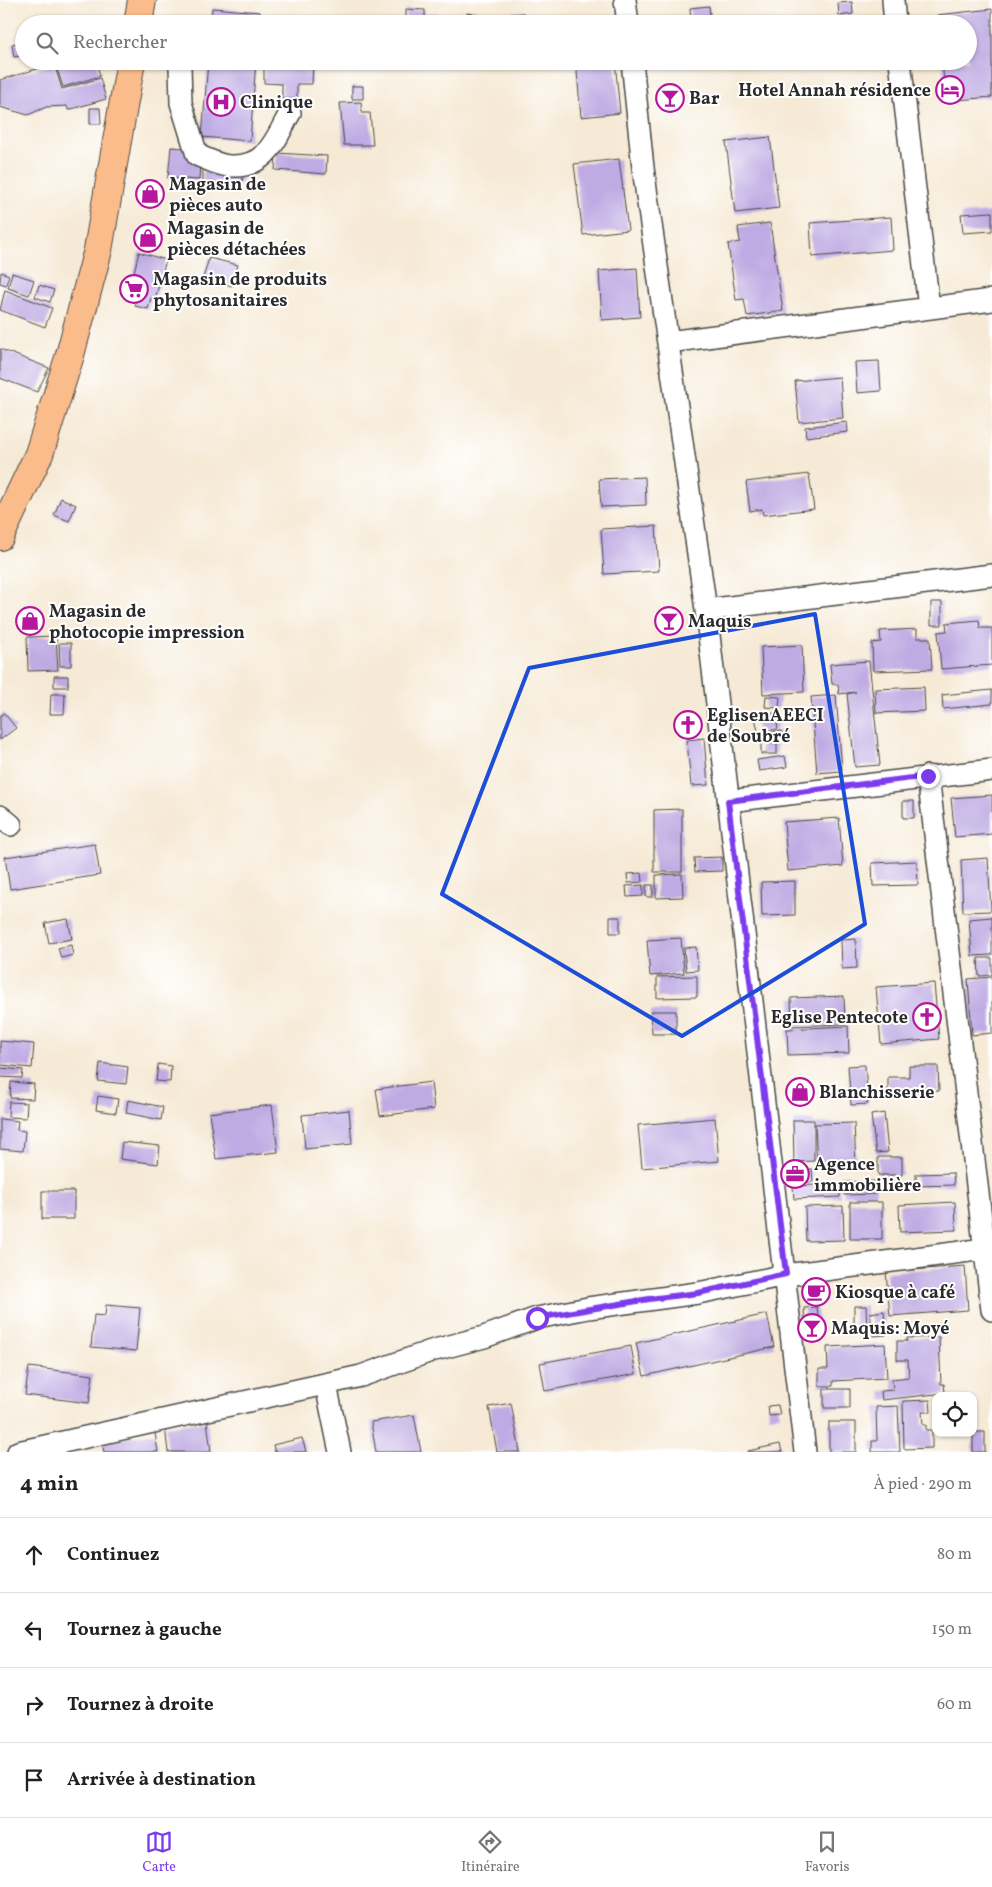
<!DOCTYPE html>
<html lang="fr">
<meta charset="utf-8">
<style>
body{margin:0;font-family:Vollkorn,serif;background:#f6f6f6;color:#202124}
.controls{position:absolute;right:15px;bottom:15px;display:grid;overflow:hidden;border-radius:10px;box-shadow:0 1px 4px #0004}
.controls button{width:45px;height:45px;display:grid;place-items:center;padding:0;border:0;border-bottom:1px solid #e0e0e0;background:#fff;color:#202124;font:25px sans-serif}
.stop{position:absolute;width:15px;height:15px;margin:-11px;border:4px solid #7c3aed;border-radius:50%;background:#fff}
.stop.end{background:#7c3aed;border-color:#fff;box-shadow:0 1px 5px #0008}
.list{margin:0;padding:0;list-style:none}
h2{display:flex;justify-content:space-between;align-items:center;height:65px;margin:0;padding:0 20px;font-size:21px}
h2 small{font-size:16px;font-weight:400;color:#757577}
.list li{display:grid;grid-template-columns:32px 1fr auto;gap:15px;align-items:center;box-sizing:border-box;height:75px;padding:0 20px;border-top:1px solid #e0e0e0}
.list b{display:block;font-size:19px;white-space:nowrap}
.list em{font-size:16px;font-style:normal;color:#757577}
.icon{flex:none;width:28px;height:28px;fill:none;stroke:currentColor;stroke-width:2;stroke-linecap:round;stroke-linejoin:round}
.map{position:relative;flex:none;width:992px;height:1452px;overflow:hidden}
.search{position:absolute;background:#fff;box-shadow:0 1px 4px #0004;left:15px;right:15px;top:15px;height:55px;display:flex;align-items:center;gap:12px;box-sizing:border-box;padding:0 18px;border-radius:28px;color:#757577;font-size:19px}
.sheet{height:365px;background:#fff}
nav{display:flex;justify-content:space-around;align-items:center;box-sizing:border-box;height:70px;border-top:1px solid #e0e0e0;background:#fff;font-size:14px;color:#757577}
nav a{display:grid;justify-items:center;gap:2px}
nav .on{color:#7c3aed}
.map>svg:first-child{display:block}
.building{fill:#bfabe3}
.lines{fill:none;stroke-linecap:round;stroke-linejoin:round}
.minor-casing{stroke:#494845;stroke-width:24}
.major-casing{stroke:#494845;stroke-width:30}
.minor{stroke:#fff;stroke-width:21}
.major{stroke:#fabc8b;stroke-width:28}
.route{stroke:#7c3aed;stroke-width:6}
.marked{fill:none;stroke:#1d4ed8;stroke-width:4;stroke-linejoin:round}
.labels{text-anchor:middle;stroke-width:4;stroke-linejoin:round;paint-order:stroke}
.poi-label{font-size:18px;font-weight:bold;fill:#2b2b2b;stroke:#fff;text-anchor:start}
</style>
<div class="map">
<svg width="992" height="1452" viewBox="0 0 992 1452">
<rect width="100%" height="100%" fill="#fff"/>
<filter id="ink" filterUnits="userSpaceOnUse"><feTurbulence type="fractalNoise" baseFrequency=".02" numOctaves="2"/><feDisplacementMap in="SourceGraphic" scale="10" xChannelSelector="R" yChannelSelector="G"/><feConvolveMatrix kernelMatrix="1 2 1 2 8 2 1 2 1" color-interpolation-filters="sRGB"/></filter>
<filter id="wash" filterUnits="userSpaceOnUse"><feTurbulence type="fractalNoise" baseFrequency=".0096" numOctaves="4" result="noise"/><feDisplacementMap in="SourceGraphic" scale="20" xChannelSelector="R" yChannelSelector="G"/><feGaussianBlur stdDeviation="1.12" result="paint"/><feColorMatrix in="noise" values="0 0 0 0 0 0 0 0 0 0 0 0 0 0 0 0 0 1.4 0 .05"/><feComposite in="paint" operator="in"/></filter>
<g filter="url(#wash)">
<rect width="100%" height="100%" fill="#f6ead6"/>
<g id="blocks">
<path class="building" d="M852,2L853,14L839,16L838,3Z
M709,6L711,24H691L690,8Z
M212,8L260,12L259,24H211Z
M406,9L425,10V24H406Z
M992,9V97L946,101L942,61H968V24H938L937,15Z
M467,13L484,16L483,24H466Z
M524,13L525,24H506L505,14Z
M428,17H456V24H428Z
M24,42V55L14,57L12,44Z
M72,61H96L100,76L63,87L56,66Z
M208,61H256L250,141L202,137Z
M264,61H313L312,84H297V99H282V84L264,83Z
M460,61H478L477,65Z
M482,61H500V64H482Z
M576,61H615L620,113L581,117Z
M54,64L62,89L100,78L106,99L68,110L67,106L46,107L28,115L0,107V80Z
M352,86H363V99H352Z
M361,102L362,113H370L373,145H344L340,103Z
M90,108H100L101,124H90Z
M770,137L779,208L735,213L726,142Z
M171,147L183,148L200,164L199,180L168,178Z
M276,153L327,156L326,174L275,170Z
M619,159L628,230L583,235L574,164Z
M203,168L243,169L242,183L203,182Z
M992,212V231L963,233L961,214Z
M891,217L893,250L812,257L810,223Z
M770,223L783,311L747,316L744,299L736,300L728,244L740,242L738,227Z
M139,252L166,260L155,299L151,298L148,309L135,306L138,294L129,292Z
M209,258L238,265L232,286L203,278Z
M637,268L640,317L602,320L599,271Z
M1,272L9,275L6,285L0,283Z
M12,273L34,280L29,295L8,288Z
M39,285L54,290L50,302L35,297Z
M5,290L52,308L45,327L0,310Z
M0,349L49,368L37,392L0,378Z
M879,361L881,391L857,393L855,362Z
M840,377L843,418L799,422L795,381Z
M847,422L848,432L806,437L805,427Z
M809,474L814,509L763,515L762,509L750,511L746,482Z
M645,477L646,505L601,507L599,479Z
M61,498L76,505L69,521L54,515Z
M656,526L659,571L604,574L601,529Z
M931,602H942V625H931Z
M979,620L980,628H992V665L941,669L938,632L947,631L946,623Z
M917,629V638H930L932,669L873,671L872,643L881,642L880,631Z
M56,636L58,670L28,671L27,637Z
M59,643H71V666H60Z
M802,645L804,692L763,694L761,647Z
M869,661L880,765L855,767L847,694L856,692L839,694L838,684H832L830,664Z
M54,676H68V687H54Z
M924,687L925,711L876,713L875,689Z
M992,690V704L943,709L942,695Z
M51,694H65L64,714H50Z
M836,695L842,771L817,773L811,697Z
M766,696L780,697L779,708L765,707Z
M4,713L16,728L0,740V716Z
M775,713L778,729L758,732L755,717Z
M781,731V741H768V732Z
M704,738L708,785L691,786L687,740Z
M761,743H777V754H761Z
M785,756L787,767L759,771L757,760Z
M992,795V834L955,837L951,798Z
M903,801H914V818H903Z
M682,809V872H654V810Z
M839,818L843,866L788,871L784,822Z
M95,844L100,875L10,889L5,857Z
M722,857V871L695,872L694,858Z
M988,858L991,911L963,912L961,860Z
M917,861L918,885L873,886L872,863Z
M642,873L643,882L628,883L627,874Z
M682,874L683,897L656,898V875Z
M795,881V915L762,916L761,882Z
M643,885V896L627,897L626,886Z
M646,885H653V897H646Z
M610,917H620V933H610Z
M992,917V955L972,956L969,919Z
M68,919L72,939L49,943L45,923Z
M681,938L684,973L650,976L647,940Z
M856,939L857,968L842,969L841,940Z
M71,945L73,955L61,958L58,948Z
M696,947L698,970L686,971L684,948Z
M978,958H992V975L979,976Z
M697,976V997L657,998V977Z
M992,977V1033L972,1035L968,979Z
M934,983L939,1039L881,1044L876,987Z
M844,996L845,1024L792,1026L791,998Z
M651,1011H676V1034H652Z
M848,1026L849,1053L788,1055L787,1029Z
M0,1041L34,1044L32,1068L0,1065Z
M100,1063L128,1067L126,1084L98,1081Z
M158,1064L171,1066L170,1082L156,1081Z
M865,1065L868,1104L851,1105L848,1066Z
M909,1066H938L939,1091L888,1092V1077H909Z
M0,1068L23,1070L22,1078L0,1077Z
M11,1082L34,1084L33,1099L10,1098Z
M431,1082L434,1109L380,1116L376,1089Z
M98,1096L118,1099L116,1113L96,1110Z
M128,1100L163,1107L161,1120L126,1113Z
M9,1102L27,1103L26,1118L8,1117Z
M272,1105L278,1152L216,1159L209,1113Z
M349,1110L352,1144L305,1149L302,1115Z
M884,1113L888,1152L876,1153L871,1115Z
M715,1118L719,1161L642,1168L638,1125Z
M0,1119L18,1121L17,1130L25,1131L23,1151L0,1149Z
M793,1120H814V1161L794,1162Z
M854,1123L856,1165L817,1166L815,1124Z
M122,1142L160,1146L158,1164L120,1159Z
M878,1157H902V1175H878Z
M812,1169L813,1182L791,1183L790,1170Z
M953,1173L954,1185L916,1186V1174Z
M876,1181V1194L844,1195L843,1182Z
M840,1184V1197L794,1199L793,1186Z
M42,1191H74V1219H42Z
M850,1202H882V1239H850Z
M955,1202L956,1230L900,1232L899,1205Z
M843,1206L844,1240L806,1241L805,1207Z
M965,1266L968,1310L890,1316L886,1272Z
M106,1305L140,1308L136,1351L91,1347L94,1315L105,1316Z
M854,1306H866L867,1332H854Z
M817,1307L819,1328H805L804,1308Z
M884,1311L886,1335L873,1336L870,1313Z
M767,1314L774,1347L644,1376L636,1343Z
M939,1337L941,1384H944L945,1393L882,1400L881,1391L893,1390L892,1379L909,1377L908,1360H897V1341H907V1338Z
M885,1344L887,1378L833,1381V1386H819V1369H828L827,1347Z
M631,1346L636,1374L545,1391L540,1363Z
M29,1367L93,1375L89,1403L25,1395Z
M824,1389H850V1408H824Z
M930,1400L931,1412H922L923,1425H926V1430H932V1448L904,1449L903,1401Z
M511,1403L520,1452H497L489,1407Z
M778,1405L780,1415L769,1416L768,1406Z
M898,1406L900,1452H872V1441H877L876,1407Z
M414,1415L421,1452H376L371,1422Z
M207,1421L211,1452H168L165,1427Z
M829,1422H856V1452H829Z
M973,1432H985V1452H973Z
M155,1433L158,1452H104L102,1442Z
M302,1438L306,1452H275L273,1445Z
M780,1444L782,1452H748V1451Z"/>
</g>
</g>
<g filter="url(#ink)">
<use href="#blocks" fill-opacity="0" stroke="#494845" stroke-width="1"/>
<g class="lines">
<defs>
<path id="minor" d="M625,0L628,24
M893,0L895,24
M178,61L180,65L181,103L197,155C207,159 220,166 230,166C267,168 275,140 290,113
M632,61L643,168L706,610L805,1452
M900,61L929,308
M668,342L992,300
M706,610L992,575
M928,776L992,1310
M729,801L992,770
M0,816L11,825
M326,1385L340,1452
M18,1452L361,1376L431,1351L484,1337L537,1318L588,1308L698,1293L786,1275L992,1248"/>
<path id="major" d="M138,24L142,0
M0,536L39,454L70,355L98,250L131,61"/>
</defs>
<use href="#minor" class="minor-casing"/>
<use href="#major" class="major-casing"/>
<use href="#minor" class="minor"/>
<use href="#major" class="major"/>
</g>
</g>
<g class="lines" filter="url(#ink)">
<path class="route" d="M537,1318L649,1299L698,1293L786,1274L728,801L928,776"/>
</g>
<path class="marked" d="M815,614L865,924L682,1036L442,894L529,668Z"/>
<defs>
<symbol id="hotel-ring" viewBox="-11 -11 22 22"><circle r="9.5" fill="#fff" stroke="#b5179e" stroke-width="1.5"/><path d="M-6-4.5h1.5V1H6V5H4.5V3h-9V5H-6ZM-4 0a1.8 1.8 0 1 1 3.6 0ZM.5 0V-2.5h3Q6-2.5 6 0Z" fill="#b5179e"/></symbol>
<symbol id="bar-ring" viewBox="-11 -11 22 22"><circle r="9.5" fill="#fff" stroke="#b5179e" stroke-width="1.5"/><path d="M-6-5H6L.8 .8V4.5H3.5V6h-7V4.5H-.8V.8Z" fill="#b5179e"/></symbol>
<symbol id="hospital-ring" viewBox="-11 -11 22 22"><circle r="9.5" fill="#fff" stroke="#b5179e" stroke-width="1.5"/><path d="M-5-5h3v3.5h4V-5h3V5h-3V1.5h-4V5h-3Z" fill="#b5179e"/></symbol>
<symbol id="shop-ring" viewBox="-11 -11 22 22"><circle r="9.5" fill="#fff" stroke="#b5179e" stroke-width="1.5"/><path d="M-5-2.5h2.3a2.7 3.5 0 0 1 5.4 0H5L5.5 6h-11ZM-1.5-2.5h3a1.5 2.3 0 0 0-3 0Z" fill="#b5179e"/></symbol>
<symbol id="supermarket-ring" viewBox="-11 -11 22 22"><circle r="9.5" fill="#fff" stroke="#b5179e" stroke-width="1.5"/><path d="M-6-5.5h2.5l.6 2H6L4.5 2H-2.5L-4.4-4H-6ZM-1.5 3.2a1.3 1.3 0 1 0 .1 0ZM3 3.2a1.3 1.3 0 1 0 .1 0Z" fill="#b5179e"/></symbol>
<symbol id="church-ring" viewBox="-11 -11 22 22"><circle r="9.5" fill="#fff" stroke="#b5179e" stroke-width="1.5"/><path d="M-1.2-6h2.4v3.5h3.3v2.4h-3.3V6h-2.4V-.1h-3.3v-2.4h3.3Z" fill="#b5179e"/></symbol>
<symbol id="office-ring" viewBox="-11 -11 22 22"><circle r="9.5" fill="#fff" stroke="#b5179e" stroke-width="1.5"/><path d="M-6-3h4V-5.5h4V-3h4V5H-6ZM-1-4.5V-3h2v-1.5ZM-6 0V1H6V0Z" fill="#b5179e"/></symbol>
<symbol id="cafe-ring" viewBox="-11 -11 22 22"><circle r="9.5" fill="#fff" stroke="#b5179e" stroke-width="1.5"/><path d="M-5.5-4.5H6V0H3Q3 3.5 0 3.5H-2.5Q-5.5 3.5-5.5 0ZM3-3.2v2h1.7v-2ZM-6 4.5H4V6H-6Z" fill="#b5179e"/></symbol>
</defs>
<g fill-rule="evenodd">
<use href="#hotel-ring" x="934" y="74" width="32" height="32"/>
<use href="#bar-ring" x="654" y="82" width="32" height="32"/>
<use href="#hospital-ring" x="205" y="86" width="32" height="32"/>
<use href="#shop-ring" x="134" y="178" width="32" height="32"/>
<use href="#shop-ring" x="132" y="222" width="32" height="32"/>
<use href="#supermarket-ring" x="118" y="273" width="32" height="32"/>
<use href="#shop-ring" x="14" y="605" width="32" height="32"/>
<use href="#bar-ring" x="653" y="605" width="32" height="32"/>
<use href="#church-ring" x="672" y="709" width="32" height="32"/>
<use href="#church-ring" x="911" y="1001" width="32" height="32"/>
<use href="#shop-ring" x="784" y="1076" width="32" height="32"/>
<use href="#office-ring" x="779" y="1158" width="32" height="32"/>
<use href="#cafe-ring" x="800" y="1276" width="32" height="32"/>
<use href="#bar-ring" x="796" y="1312" width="32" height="32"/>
</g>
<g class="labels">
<g class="poi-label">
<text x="931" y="96" text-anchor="end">Hotel Annah résidence</text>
<text x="689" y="104">Bar</text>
<text x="240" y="108">Clinique</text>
<text x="169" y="190">Magasin de<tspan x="169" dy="21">pièces auto</tspan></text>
<text x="167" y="234">Magasin de<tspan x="167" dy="21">pièces détachées</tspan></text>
<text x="153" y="285">Magasin de produits<tspan x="153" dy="21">phytosanitaires</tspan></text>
<text x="49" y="617">Magasin de<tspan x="49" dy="21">photocopie impression</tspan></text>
<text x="688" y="627">Maquis</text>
<text x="707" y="721">EglisenAEECI<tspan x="707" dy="21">de Soubré</tspan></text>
<text x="908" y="1023" text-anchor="end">Eglise Pentecote</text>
<text x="819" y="1098">Blanchisserie</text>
<text x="814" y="1170">Agence<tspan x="814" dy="21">immobilière</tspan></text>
<text x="835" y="1298">Kiosque à café</text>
<text x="831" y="1334">Maquis: Moyé</text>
</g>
</g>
</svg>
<div class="controls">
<button><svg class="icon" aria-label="locate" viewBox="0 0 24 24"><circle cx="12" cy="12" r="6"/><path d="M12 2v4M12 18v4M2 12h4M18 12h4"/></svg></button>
</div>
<div class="stop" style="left:537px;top:1318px"></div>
<div class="stop end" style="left:928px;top:776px"></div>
<div class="search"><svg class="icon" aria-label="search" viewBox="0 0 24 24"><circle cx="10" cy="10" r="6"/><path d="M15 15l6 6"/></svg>Rechercher</div>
</div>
<section class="sheet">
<h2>4 min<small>À pied · 290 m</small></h2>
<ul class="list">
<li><svg class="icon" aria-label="ahead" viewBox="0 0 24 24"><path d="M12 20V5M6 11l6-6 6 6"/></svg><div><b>Continuez</b></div><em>80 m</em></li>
<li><svg class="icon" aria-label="left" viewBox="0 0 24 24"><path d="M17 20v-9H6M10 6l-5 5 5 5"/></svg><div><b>Tournez à gauche</b></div><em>150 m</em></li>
<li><svg class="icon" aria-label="right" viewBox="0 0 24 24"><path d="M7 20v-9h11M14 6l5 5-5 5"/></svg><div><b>Tournez à droite</b></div><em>60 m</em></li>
<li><svg class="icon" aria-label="arrive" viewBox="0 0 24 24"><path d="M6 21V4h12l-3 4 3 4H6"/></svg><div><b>Arrivée à destination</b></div></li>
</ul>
</section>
<nav>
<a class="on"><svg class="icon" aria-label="map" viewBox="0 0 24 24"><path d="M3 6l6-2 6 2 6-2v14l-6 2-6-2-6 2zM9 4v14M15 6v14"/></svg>Carte</a>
<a><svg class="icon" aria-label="directions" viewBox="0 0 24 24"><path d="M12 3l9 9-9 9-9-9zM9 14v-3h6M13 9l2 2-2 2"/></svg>Itinéraire</a>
<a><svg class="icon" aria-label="saved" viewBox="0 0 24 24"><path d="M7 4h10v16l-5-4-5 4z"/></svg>Favoris</a>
</nav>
